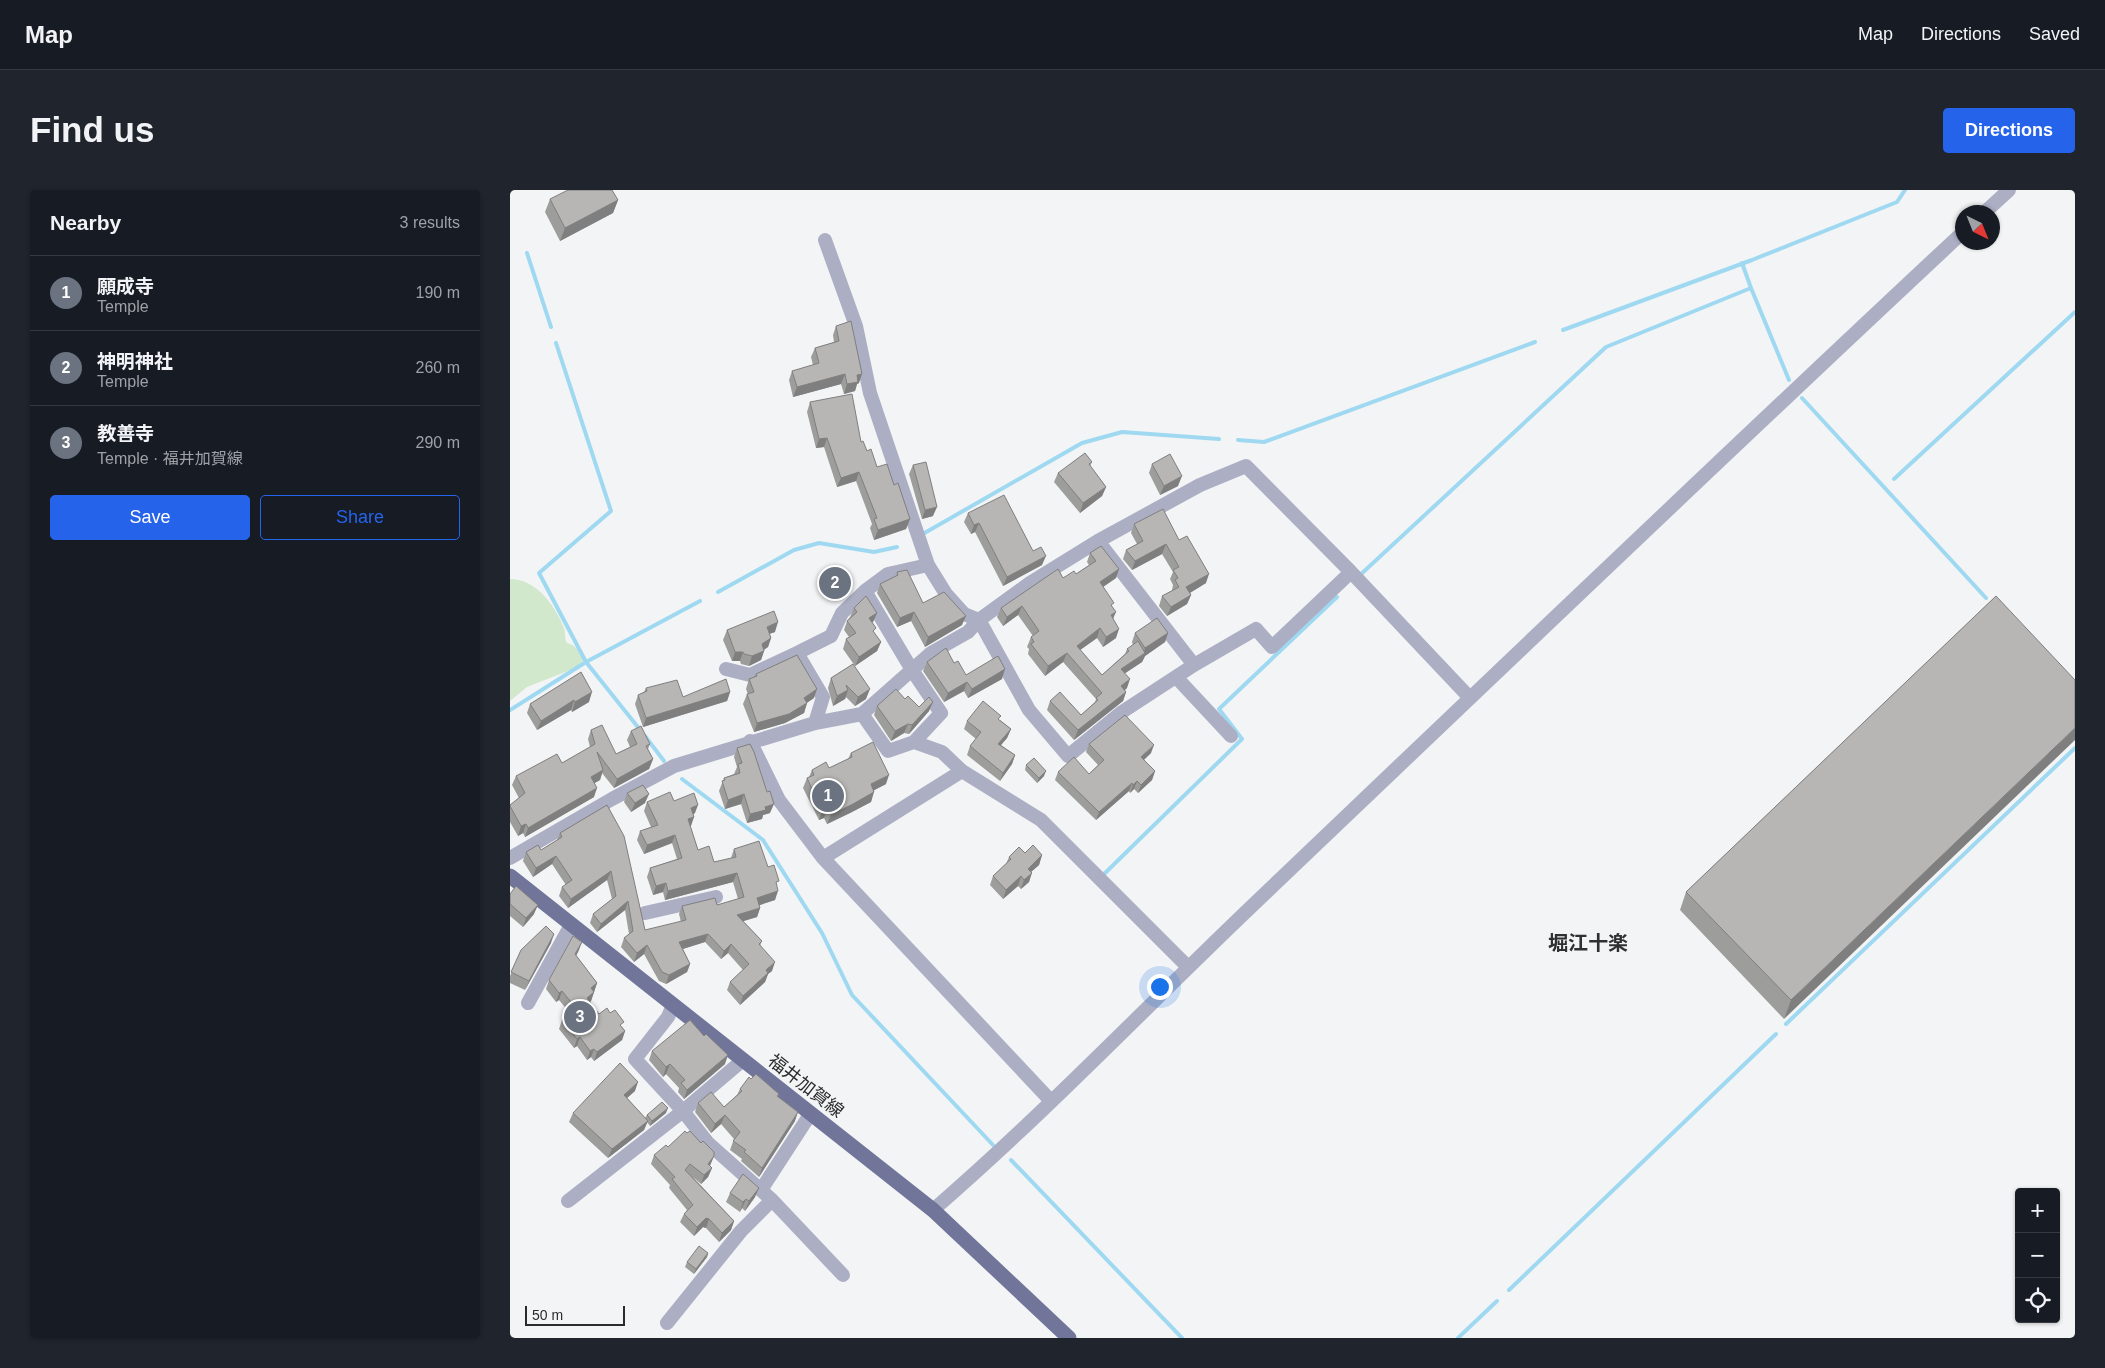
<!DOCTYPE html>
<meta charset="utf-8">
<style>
body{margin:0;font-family:Arial,"Noto Sans JP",sans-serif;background:#20242c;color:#f1f3f6}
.controls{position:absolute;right:15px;bottom:15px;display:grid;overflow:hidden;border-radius:5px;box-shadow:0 1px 4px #0004}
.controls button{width:45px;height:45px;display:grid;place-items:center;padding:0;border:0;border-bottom:1px solid #363941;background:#171b24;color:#f1f3f6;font:25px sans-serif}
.compass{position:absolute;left:1445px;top:15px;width:45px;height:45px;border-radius:50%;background:#171b24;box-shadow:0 1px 4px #0004;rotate:137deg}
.scale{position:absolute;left:15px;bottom:12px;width:100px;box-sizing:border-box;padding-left:5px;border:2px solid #2b2b2b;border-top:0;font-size:14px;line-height:18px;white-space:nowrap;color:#2b2b2b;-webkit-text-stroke:4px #f3f4f5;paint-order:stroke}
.you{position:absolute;left:649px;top:796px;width:18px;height:18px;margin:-12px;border:4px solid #fff;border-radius:50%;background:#1a73e8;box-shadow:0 0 0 8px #1a73e833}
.badge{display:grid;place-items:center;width:32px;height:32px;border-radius:50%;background:#2563eb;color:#fff;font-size:16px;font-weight:700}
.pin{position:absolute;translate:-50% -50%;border:2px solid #fff;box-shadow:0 1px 5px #0006}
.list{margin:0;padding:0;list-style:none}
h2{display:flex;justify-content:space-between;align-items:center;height:65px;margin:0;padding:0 20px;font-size:21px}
h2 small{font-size:16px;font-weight:400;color:#9ea1a6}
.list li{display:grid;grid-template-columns:32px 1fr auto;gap:15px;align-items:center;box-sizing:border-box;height:75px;padding:0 20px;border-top:1px solid #363941}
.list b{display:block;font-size:19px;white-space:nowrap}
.list p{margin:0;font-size:16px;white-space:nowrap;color:#9ea1a6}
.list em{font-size:16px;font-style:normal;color:#9ea1a6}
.actions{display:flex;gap:10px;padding:15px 20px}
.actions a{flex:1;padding:11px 0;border:1px solid #2563eb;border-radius:5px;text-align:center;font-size:18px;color:#2563eb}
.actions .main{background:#2563eb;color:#fff}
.icon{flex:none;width:28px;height:28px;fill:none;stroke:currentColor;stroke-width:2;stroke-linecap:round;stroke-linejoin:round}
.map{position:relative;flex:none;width:1565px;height:1148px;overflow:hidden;border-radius:5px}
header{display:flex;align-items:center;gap:30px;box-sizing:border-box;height:70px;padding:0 25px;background:#171b24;border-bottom:1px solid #363941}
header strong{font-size:24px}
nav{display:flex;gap:28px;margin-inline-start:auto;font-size:18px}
.intro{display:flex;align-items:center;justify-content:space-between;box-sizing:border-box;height:120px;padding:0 30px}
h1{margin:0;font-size:35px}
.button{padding:12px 22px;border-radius:5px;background:#2563eb;color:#fff;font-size:18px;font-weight:700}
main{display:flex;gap:30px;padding:0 30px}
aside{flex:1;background:#171b24;border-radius:5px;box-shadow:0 1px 4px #0004}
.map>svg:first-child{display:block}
.green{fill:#d1e8cc}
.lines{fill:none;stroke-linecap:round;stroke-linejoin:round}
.stream{stroke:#9fd9f1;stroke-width:4}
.minor{stroke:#acafc4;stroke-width:14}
.major{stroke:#71759a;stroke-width:15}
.wall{fill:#9d9d9c}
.shaded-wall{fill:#807f7f}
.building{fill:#b7b6b5;stroke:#807f7f}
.labels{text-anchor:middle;stroke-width:4;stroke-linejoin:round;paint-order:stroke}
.street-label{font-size:18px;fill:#2b2b2b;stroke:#f3f4f5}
.quarter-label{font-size:20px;font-weight:bold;fill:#303032;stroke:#f3f4f5}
</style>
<header>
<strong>Map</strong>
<nav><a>Map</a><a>Directions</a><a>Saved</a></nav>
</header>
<div class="intro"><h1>Find us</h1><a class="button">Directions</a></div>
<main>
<aside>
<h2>Nearby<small>3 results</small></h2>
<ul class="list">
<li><span class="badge" style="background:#6b7280">1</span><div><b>願成寺</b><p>Temple</p></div><em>190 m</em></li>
<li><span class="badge" style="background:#6b7280">2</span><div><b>神明神社</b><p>Temple</p></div><em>260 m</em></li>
<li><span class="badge" style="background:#6b7280">3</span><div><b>教善寺</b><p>Temple · 福井加賀線</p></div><em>290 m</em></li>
</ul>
<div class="actions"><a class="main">Save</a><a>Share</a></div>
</aside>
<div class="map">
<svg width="1565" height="1148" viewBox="0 0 1565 1148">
<rect width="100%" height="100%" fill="#f3f4f5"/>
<path class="green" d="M0,389C26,389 45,415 54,438C56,443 54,448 57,453C66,455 69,461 73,470L68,477L17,497L0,511Z"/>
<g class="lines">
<path class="stream" d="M17,63L41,137
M1232,73L1241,98
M1053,140L1242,70L1387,12L1395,0
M46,153L101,321L29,383L76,472L131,541
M1292,208L1476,408
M728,250L754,252L1025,152
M1384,289L1565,122
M411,345L572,253L612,242L709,249
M849,386L1096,157L1241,98L1279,190
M208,402L284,360L309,353L364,362L387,357
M0,520L76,472L190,411
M135,546L154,571
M172,589L253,650L312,743L342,805L483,955
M591,687L732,549L709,519L827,407
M1276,834L1565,558
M501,970L672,1148
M999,1100L1266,844
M948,1148L987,1111"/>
<path class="minor" d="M1475,22L1499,0
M315,50L346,136L360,203L418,375L436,404L454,424L469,430L519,520L558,566L612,522L684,475L746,439L762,457L841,382
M588,351L684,475
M216,479L240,485L287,463
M666,487L721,546
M305,533L313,507L287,463L321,446L332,423L355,401
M240,551L269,610L313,668L540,910
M404,552L431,523L402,480L355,401L378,384L418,375
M452,581L531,630L678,777
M0,668L102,609L164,576L305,533L352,524L421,463L458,442L469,430L520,393L588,351L690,295L736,276L841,382L960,508
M313,668L452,581L432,562L404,552L378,561L352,524
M135,723L206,707
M18,813L61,735
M163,815L158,827L125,869L173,921L198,953L262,1010L333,1085
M251,1000L301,923
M58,1011L173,921L233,870
M423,1020C534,924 636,817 743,715C979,490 1214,265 1452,43
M157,1133L231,1041L262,1010"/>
<path class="major" d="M0,686L423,1020L559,1148"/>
</g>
<path class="wall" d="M40,9L108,10L103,23L50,51L35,22Z
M326,136L349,193L347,194L345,201L334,204L331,194L283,207L279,190L282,181L303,175L301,167L305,158L324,152L323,145Z
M300,212L351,252L367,277L384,295L400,329L396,339L364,350L360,338L362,334L346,291L327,297L314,257L306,258L297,222Z
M582,272L580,276L596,297L592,306L570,323L544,292L548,283Z
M642,274L668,296L650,305L639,283Z
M403,275L423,326L412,329L399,284Z
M458,323L532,375L493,396L465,342L461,344L454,332Z
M624,334L669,350L696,393L680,403L681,405L677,414L657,426L649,416L652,406L662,401V400L663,395L660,389L663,382L652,364L622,380L613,369L616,360L627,354L621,343Z
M580,363L609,379L606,388L593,397L602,417L606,448L593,457L587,448L570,460L592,485L615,464L617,459L623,455L622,452L625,443H658L655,452L635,466L632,472L615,483L617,498L615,500L616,502L613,511L564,550L537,520L540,511L571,525L585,512L586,509L553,472L535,486L518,464L519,459L517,457L521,447L523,446L508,425L493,436L487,427L491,418L553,388L566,384L579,375L577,372Z
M387,382L413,413L452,435L415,457L401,431L387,437L367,403L370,394L386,386Z
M1486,406L1274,829L1170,720L1176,702Z
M344,418L367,423L363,432L362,433L364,443L371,452L367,461L345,476L333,459L336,449L339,447L334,440L337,431L340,427Z
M217,440L265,442L259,444L261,448L258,457L254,460V461L251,470L239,476L231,474L230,471H222L213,450Z
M417,472L444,473L456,485L492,489L458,508L454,501L434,512L413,481Z
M343,474L356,509L345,516L336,507L335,509L323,516L318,498L321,488Z
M71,482L79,512L62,522L61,520L27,540L17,523L20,514Z
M246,484L304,508L297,513L294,523L275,533L244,542L233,514L237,504H238L236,499L239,489L244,487Z
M136,498L173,507L220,502L217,511L133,537L125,514L128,505L134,502Z
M395,509L409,517L419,521L399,544L394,543L381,551L364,525L367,516Z
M490,530L501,539L497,548L491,555L505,565L502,574L490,591L457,565L460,556L466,549L454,539L457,531Z
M81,540L106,564L120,557L117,550L121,541L140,554L138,559L143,569L139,579L104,598L92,583L90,590L84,593V607L15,647L13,643L8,646L0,632V615L9,608L2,595L6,586L52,573L80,557L78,549Z
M579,554L641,563L634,570L645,581L642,590L628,603L624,599L620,603L619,601L586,630L545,590L548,582L579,584L588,575L576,562Z
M227,558L260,623L253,625L252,629L237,633L231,614L215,619L209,601L214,588L224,584L227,577L224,567Z
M341,563L376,594L364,600L361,612L340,623L317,634L314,628L309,630L293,598L297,588L299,587L302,580L319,578L338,569Z
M516,575L534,586L527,593L515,580Z
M117,603L135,613L121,622L114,612Z
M164,611L185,623L183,624L184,627L180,636L188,660L204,672L221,668L224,659L258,677L267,697L265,710L249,715L250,718L247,727L233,731L252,751L250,756L262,781L258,784L255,792L230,815L217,800L220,792L233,780L218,763L211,769L195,752L173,759L180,774L177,782L156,794L149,791L134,764L124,772L111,757L114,748L119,744L115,720L87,742L80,733L83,724L102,709L97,690L58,718L49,706L52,697L56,695L42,674L23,687L13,671L16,662L31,660L47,650L50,643L97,615L135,740L171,732L169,724L172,716L207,715L228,709L223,692L155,710L153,702L143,705L137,687L140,678L167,669L162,653L134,664L127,650L130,641L141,637L134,621L137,612Z
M515,663L532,665L529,675L521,682L519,692L511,699L508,696L493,709L480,695L483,686L496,674L499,667Z
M0,704L24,724L13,737L0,726Z
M41,753L15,800L0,793V786L11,760Z
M69,760L66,766L87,793L81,811L80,812L89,824L112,837L115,841L112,850L84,871L81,867L77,870L67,856L64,858L49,839L52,830L59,822L49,810L46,812L36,799L39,790Z
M142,861L215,874L174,909L168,902L169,898L156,884L153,887L139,870Z
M241,889L269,904L268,907L285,931L249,987L231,971L232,969L220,960L224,949L211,934L201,943L185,922L188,913L214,917L227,905L230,899Z
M125,901L117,908L135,928L137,925L156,923L140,936L137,932L134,940L98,968L59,932L63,923Z
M158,957L204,966L200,976L202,978L198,987L191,994L183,987L224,1031L221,1040L209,1052L196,1038L193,1037L184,1046L170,1032L174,1024L177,1020L159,998L160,995L141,974L144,965Z
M220,1003L245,1007L235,1021L232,1018L230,1022L216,1012Z
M198,1063L197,1067L184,1084L175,1077L177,1072Z"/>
<path class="shaded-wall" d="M108,10L103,23L50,51L55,38Z
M335,184L331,194L283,207L287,197Z
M352,184L349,193L347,194L345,201L334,204L337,194L347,185Z
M317,248L314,257L306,258L309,249Z
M349,282L346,291L327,297L331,288Z
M672,286L668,296L650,305L654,296Z
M596,297L592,306L570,323L573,313Z
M427,317L423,326L412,329L415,320Z
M400,329L396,339L364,350L368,340Z
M469,333L465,342L461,344L464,335Z
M656,354L652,364L622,380L625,371Z
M536,366L532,375L493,396L497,387Z
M609,379L606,388L587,401L590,392Z
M699,384L696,393L673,407L676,397Z
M681,405L677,414L657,426L661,417Z
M512,416L508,425L493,436L497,427Z
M404,422L401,431L387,437L390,428Z
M606,422L602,431L601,425Z
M367,423L363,432L355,438L359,428Z
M456,426L452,435L415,457L418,447Z
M268,432L265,442L253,446L257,437Z
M590,438L587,448L563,465L567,456Z
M609,439L606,448L593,457L596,447Z
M658,443L655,452L635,466L632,472L608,488L611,479L633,465L635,458Z
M261,448L258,457L248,463L252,454Z
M371,452L367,461L345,476L349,467Z
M254,461L251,470L239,476L242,466Z
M225,462H233L230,471H222Z
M557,463L553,472L535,486L538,476Z
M495,479L492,489L458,508L462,499Z
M620,489L617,498L608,505L611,496Z
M457,492L454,501L434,512L438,503Z
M307,499L304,508L290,517L294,508Z
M360,499L356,509L345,516L348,507Z
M338,500L335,509L323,516L327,506Z
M82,502L79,512L62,522L65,512Z
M220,502L217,511L133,537L136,528Z
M616,502L613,511L564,550L568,540Z
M64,510L61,520L27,540L31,531Z
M423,512L419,521L399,544L402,535Z
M297,513L294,523L275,533L244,542L247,533Z
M398,534L394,543L381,551L385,541Z
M1565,538V550L1274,829L1281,810Z
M501,539L497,548L485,562L488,554Z
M644,555L641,563L628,575L631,567Z
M505,565L502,574L490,591L493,583Z
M143,569L139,579L104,598L107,589Z
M93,580L90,590L78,597L81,587Z
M536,581L534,586L527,593L529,588Z
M645,581L642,590L628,603L631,595Z
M379,585L376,594L357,604L361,594Z
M627,591L624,599L620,603L623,595Z
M622,593L619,601L586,630L589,622Z
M87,598L84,607L15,647L18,638Z
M364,602L361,612L340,623L317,634L321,625Z
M139,604L135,613L121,622L125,613Z
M234,604L231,614L215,619L218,610Z
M264,614L260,623L253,625L252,629L237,633L240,624L255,617Z
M188,615L185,623L178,627L181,618Z
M317,619L314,628L309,630L312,621Z
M184,627L181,636L175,638L178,629Z
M16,634L13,643L8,646L11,636Z
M165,645L162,653L134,664L137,655Z
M532,665L529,675L514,688L518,679Z
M46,666L42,674L23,687L26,678Z
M101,681L97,690L58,718L61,709Z
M227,683L223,692L155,710L158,701Z
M522,683L519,692L511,699L514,690Z
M511,686L508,696L493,709L496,700Z
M156,693L153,702L143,705L146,696Z
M268,701L265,710L244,717L247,708Z
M118,711L115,720L87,742L91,734Z
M28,715L24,724L13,737L16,728Z
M250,718L247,727L224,734L227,725Z
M44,744L41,753L15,800L19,791Z
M198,744L195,752L166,761L169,752Z
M72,752L69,760L62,773L65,764Z
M221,754L218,763L211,769L214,761Z
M137,755L134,764L124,772L127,763Z
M265,772L262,781L258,784L255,792L230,815L233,806L256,780Z
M180,774L177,782L156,794L159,785Z
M87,793L81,811L73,817L81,798Z
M52,801L49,810L46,812L49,803Z
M115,841L112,850L84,871L87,862Z
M70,847L67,856L64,858L67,849Z
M84,859L81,867L77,870L80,861Z
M218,865L215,874L174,909L177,900Z
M160,874L156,884L153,887L156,877Z
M128,892L125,901L110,914L114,905Z
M158,918L156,923L140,936L142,931Z
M288,922L285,931L249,987L252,978Z
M215,925L211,934L201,943L205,934Z
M138,931L134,940L98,968L102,959Z
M204,966L200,975L195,983L198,974Z
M202,978L198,987L191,994L194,985Z
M249,998L245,1007L235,1021L239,1011Z
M236,1009L232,1018L230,1022L233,1012Z
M196,1028L199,1029L196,1038L193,1037L184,1046L187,1037Z
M224,1031L221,1040L209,1052L212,1043Z
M198,1063L197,1067L184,1084L186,1079Z"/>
<path class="building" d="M58,0H102L108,10L55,38L40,9Z
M341,131L352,184L347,185L348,192L337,194L335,184L287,197L282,181L309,173L305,158L329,151L326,136Z
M342,204L351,252L353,251L357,261L361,259L367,277L377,274L384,295L388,293L400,329L368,340L364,329L367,328L349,282L331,288L317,248L309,249L300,212Z
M575,263L582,272L579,274L596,297L573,313L548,283Z
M660,264L672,286L654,296L642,274Z
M416,272L427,317L415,320L403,275Z
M494,305L523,361L531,357L536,366L497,387L469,333L464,335L458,323Z
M653,319L669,350L677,346L699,384L676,397L681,405L661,417L652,406L669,397L665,390L668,388L663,380L669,377L656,354L625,371L616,360L633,351L624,334Z
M591,356L609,379L590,392L604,413L601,415L606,422L601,425L609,439L596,447L590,438L567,456L592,485L619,461L617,459L628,451L635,463L611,479L620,489L611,496L616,502L568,540L540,511L550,502L571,525L588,510L586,508L592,503L557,463L538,476L521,454L524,452L521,447L529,441L512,416L497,427L491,418L548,379L553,388L564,381L566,384L586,371L580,363Z
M397,380L413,413L434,402L456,426L418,447L404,422L390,428L370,394L388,385L387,382Z
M356,406L367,423L359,428L366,438L363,441L371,452L349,467L336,449L346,443L337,431L347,422L344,418Z
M1486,406L1565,490V538L1281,810L1176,702Z
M264,421L268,432L257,437L261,448L252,454L254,461L242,466L234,464L233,462H225L217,440Z
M647,428L658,443L635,458L625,443Z
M436,458L444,473L448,471L456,485L488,466L495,479L462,499L457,492L438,503L417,472Z
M287,465L307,499L294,508L297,513L279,524L247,533L237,504L244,502L239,489L247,486L246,484Z
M343,474L360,499L348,507L336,495L338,500L327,506L321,488Z
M71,482L82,502L65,512L64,510L31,531L20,514Z
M216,489L220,502L136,528L128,505L137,501L136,498L167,490L173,507Z
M386,499L395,509L398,506L409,517L419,507L423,512L402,535L398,534L385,541L367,516Z
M473,511L491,526L488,529L501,539L488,554L505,565L493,583L460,556L471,542L457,531Z
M615,525L644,555L631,567L645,581L631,595L627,591L623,595L622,593L589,622L548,582L564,567L579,584L594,570L579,554Z
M92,535L106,564L127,554L121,541L131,536L140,554L136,556L143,569L107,589L87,562L93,580L81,587L87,598L18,638L16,634L11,636L0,616V615L15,603L6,586L47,564L52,573L85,554L81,540Z
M363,552L379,585L361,594L364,602L343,614L321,625L317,619L312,621L297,588L304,585L302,580L316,572L319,578L342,567L341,563Z
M240,554L244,562L257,602L260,601L264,614L255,617L256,620L240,624L234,604L218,610L212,591L215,590L214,588L230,583L228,574L232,573L227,558Z
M524,568L536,581L529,588L516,575Z
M133,595L139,604L125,613L117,603Z
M160,602L164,611L184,603L188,615L181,618L184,627L178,629L188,660L199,656L204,672L226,667L224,659L249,651L258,677L264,675L269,691L266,692L268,701L247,708L250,718L227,725L252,751L249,754L265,772L256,780L258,783L233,806L220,792L239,774L221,754L214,761L198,744L169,752L180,774L159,785L152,782L137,755L127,763L114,748L123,741L118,711L91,734L83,724L106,706L101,681L61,709L52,697L62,690L46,666L26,678L16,662L28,655L31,660L52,647L50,643L97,615L114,646L135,740L176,730L172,716L205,708L207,715L234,707L227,683L158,701L156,693L146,696L140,678L172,668L165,645L137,655L130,641L148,635L137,612Z
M523,655L532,665L518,679L522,683L514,690L511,686L496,700L483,686L501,669L499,667L509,657L515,663Z
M6,696L28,715L16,728L0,714V704Z
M36,736L44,744L19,791L1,782L11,760Z
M63,746L72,752L65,764L87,793L81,798L84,802L77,808L89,824L97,818L100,823L105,820L114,832L110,835L115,841L87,862L84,859L80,861L70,847L67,849L52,830L65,817L52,801L49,803L39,790Z
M180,830L194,846L196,844L218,865L177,900L171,893L175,890L160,874L156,877L142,861Z
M110,873L128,892L114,905L138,931L102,959L63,923Z
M246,884L269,904L267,906L288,922L252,978L234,962L236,960L223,951L230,942L215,925L205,934L188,913L201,902L214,917L232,901L230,899L239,887L241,889Z
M152,912L158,918L142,931L137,925Z
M175,941L177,943L180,941L191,953L193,951L204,962V966L198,974L202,978L194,985L180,974L175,980L224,1031L212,1043L199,1029L196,1028L187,1037L174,1024L183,1015L162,989L165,987L144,965L156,955L158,957Z
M233,984L249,998L239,1011L236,1009L233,1012L220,1003Z
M189,1056L198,1063L186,1079L177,1072Z"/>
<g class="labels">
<g class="street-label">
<text transform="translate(296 896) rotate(38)" y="6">福井加賀線</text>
</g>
<g class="quarter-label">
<text x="1078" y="760">堀江十楽</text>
</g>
</g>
</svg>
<div class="controls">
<button>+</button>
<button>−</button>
<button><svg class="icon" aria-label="locate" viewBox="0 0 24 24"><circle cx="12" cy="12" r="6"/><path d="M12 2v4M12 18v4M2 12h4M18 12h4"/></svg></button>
</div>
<svg class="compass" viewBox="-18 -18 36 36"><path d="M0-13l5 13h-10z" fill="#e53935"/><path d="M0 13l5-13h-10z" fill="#9ea1a6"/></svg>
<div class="scale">50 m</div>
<div class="you"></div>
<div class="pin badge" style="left:318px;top:606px;background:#6b7280">1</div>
<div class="pin badge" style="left:325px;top:393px;background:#6b7280">2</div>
<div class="pin badge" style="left:70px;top:827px;background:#6b7280">3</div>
</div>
</main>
